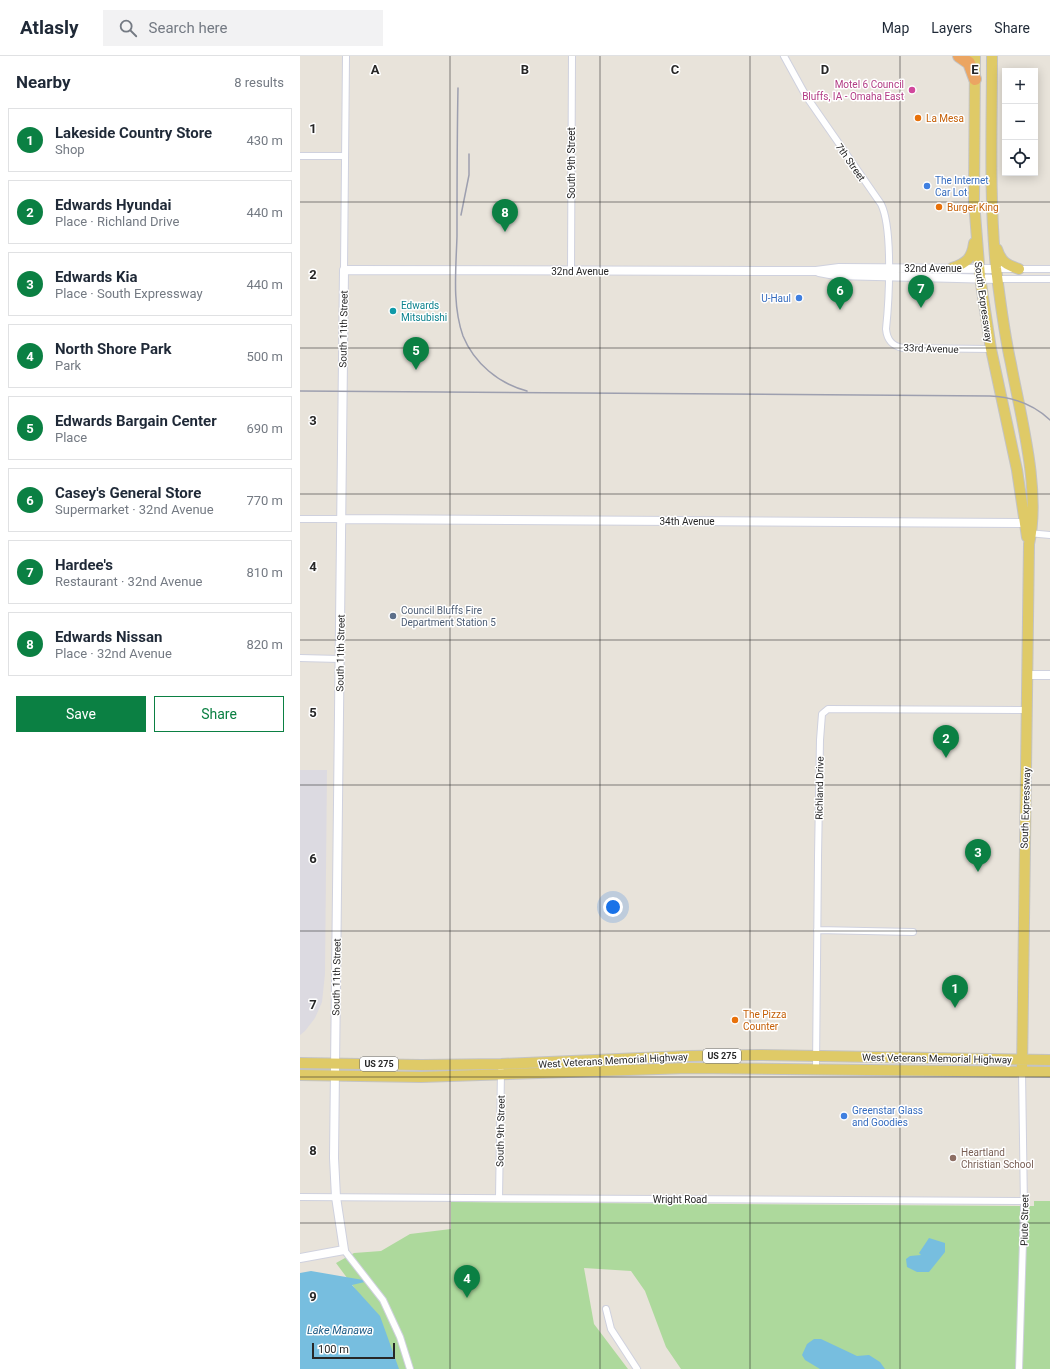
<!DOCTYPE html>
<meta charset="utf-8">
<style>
body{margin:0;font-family:Roboto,sans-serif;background:#f2f2f3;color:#1f2937}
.controls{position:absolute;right:12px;top:12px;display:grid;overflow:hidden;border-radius:0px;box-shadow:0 2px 10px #0003}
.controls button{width:36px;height:36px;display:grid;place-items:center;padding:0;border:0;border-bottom:1px solid #e0e1e3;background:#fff;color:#1f2937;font:20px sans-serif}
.scale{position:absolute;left:12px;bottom:10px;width:83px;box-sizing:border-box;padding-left:4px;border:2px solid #272727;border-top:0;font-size:11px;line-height:14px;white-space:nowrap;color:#272727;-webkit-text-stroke:3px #fff;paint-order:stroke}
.you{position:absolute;left:313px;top:851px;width:14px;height:14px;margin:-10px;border:3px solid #fff;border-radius:50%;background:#1a73e8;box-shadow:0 0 0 6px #1a73e833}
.badge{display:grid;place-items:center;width:26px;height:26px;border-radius:50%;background:#0b8043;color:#fff;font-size:13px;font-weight:700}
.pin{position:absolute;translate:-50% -33px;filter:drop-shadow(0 1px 2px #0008)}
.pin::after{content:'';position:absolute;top:21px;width:14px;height:12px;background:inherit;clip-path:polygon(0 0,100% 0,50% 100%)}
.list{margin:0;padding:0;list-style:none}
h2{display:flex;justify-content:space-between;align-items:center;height:52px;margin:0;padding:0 16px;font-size:17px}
h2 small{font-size:13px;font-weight:400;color:#747a83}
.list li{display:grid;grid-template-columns:26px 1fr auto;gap:12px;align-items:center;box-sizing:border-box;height:64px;margin:0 8px 8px;padding:0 8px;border:1px solid #e0e1e3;border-radius:0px}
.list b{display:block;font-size:15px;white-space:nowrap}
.list p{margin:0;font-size:13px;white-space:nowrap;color:#747a83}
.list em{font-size:13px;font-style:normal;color:#747a83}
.actions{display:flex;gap:8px;padding:12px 16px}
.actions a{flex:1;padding:9px 0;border:1px solid #0b8043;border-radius:0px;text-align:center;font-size:14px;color:#0b8043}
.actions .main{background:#0b8043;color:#fff}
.icon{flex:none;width:22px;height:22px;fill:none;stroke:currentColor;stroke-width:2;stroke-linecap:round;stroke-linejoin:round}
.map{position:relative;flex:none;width:750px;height:1313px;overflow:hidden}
header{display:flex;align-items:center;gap:24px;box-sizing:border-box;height:56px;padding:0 20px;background:#fff;border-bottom:1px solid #e0e1e3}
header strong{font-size:19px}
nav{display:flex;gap:22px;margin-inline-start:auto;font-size:14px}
.search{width:280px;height:36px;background:#f2f2f3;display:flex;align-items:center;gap:10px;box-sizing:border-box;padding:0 14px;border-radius:0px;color:#747a83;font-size:15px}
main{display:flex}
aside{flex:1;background:#fff}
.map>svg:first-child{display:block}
.industrial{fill:#dcdae1}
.green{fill:#add99c}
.water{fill:#77bedf}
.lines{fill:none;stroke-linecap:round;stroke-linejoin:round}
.minor-casing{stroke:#cfd1de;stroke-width:8}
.tertiary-casing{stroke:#cfd1de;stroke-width:10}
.primary-casing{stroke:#c3c3c3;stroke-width:12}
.motorway-casing{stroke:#c3c3c3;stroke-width:14}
.minor{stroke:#fff;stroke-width:6}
.tertiary{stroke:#fff;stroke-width:8}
.primary{stroke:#dfca67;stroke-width:10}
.motorway{stroke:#eba562;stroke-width:12}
.rail{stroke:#9d9faf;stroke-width:1.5}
.grid{fill:none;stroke:#272727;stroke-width:1;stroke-opacity:0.55}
.hotel-dot{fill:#d1479c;stroke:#fff;stroke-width:1.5}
.food-dot{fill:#e8710a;stroke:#fff;stroke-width:1.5}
.shop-dot{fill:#3f7fe0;stroke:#fff;stroke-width:1.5}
.culture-dot{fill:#0f9aa8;stroke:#fff;stroke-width:1.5}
.service-dot{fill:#5c6f8a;stroke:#fff;stroke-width:1.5}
.education-dot{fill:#8d6e63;stroke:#fff;stroke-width:1.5}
.labels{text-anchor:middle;stroke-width:3;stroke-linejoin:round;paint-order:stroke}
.shield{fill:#fff;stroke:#686868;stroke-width:1}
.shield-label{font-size:9px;font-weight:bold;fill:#272727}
.hotel-label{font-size:10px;fill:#b23c85;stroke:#fff;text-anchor:end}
.food-label{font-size:10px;fill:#c56008;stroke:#fff;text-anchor:start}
.street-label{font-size:10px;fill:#272727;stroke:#fff}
.shop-label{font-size:10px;fill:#366cbe;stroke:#fff;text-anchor:start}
.culture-label{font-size:10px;fill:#0d838f;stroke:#fff;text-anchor:start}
.service-label{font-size:10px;fill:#4e5e75;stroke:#fff;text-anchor:start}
.education-label{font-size:10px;fill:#785e54;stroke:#fff;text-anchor:start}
.water-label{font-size:11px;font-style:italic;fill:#1c5b86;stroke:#fff}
.grid-label{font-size:13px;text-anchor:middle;font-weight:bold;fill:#272727;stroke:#fff;stroke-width:3;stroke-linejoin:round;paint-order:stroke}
</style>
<header>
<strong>Atlasly</strong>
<div class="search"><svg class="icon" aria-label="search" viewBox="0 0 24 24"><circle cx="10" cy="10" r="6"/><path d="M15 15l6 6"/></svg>Search here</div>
<nav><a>Map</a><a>Layers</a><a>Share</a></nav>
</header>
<main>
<aside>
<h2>Nearby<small>8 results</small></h2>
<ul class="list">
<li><span class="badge">1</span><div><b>Lakeside Country Store</b><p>Shop</p></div><em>430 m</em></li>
<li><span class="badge">2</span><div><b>Edwards Hyundai</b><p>Place · Richland Drive</p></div><em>440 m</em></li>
<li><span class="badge">3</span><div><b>Edwards Kia</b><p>Place · South Expressway</p></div><em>440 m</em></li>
<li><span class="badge">4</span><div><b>North Shore Park</b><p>Park</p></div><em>500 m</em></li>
<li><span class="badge">5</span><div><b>Edwards Bargain Center</b><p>Place</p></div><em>690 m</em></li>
<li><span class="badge">6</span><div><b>Casey's General Store</b><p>Supermarket · 32nd Avenue</p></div><em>770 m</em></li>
<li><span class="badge">7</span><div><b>Hardee's</b><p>Restaurant · 32nd Avenue</p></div><em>810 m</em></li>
<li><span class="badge">8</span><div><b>Edwards Nissan</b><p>Place · 32nd Avenue</p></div><em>820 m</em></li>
</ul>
<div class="actions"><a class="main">Save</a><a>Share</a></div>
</aside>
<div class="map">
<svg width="750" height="1313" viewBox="0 0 750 1313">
<rect width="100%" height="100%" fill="#e8e3da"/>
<path class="industrial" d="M0,714H27L25,918L22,946L15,962L5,975L0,979Z"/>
<path class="green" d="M734,1145H750V1313H381L366,1291L345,1235L331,1215L284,1212L294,1268L328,1313H97L56,1234L36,1207L54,1197L81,1195L110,1178L151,1173V1146L734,1150Z"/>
<path class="water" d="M629,1182L645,1187V1196L629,1216H617L607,1211L606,1203L610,1200L621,1199L619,1197Z
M11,1215L69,1225L52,1229L80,1260L99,1313H0V1217Z
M514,1283H521L557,1300L569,1299L580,1306L585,1313H520L505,1304L502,1299L507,1288Z"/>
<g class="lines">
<defs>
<path id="minor" d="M484,0L506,40L581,148C593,172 589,245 586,273C587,284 592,290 603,292L691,293
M0,100H45
M696,213H750
M44,214L46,0
M271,215L272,0
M698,223H750
M0,463H42
M728,477L750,479
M0,602L40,603
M517,874L613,876
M516,1013L518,801L520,684L522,658L528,653L728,654
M0,1141L724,1145
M199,1142L201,1015
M44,1194L83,1244L100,1281L110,1313
M306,1253L311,1273L337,1313
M719,1313L724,1153L722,1015"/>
<path id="tertiary" d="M519,216L535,219L698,223
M42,463L729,467
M728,619H750
M0,1202L44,1194L36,1141L34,1102L44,214L516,215L539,212L696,213"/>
<path id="primary" d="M675,0L674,145L680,221L691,293L717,414L727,481
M692,0C692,70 689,142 696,212C700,244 704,277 711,308C721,362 741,434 729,488L722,1015
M697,193C701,206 707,209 719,213
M652,212C667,207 672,202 674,187
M0,1007L122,1009L201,1008L388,1000L460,999L750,1004
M0,1019L121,1021L388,1012L750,1016"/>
<path id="motorway" d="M659,0L669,7L675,23"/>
</defs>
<use href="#minor" class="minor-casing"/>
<use href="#tertiary" class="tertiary-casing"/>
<use href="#primary" class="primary-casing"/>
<use href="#motorway" class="motorway-casing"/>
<use href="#minor" class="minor"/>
<use href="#tertiary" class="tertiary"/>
<use href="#primary" class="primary"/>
<use href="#motorway" class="motorway"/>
<path class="rail" d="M158,32C157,81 157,131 157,180C156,213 152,249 163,280C174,307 199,328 227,335
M161,159L169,119V98
M0,335L690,340C713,341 733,348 750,364"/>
</g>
<path class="grid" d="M150,0V1313M300,0V1313M450,0V1313M600,0V1313M0,146H750M0,292H750M0,438H750M0,584H750M0,729H750M0,875H750M0,1021H750M0,1167H750"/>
<circle class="hotel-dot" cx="612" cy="34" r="4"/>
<g class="food-dot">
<circle cx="618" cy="62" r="4"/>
<circle cx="639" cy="151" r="4"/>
<circle cx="435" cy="964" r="4"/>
</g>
<g class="shop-dot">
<circle cx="627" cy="130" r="4"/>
<circle cx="499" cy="242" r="4"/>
<circle cx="544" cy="1060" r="4"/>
</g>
<circle class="culture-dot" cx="93" cy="255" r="4"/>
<circle class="service-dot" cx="93" cy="560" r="4"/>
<circle class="education-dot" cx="653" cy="1102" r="4"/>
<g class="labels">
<g class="shield">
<rect x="403" y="993" width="38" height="14" rx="3"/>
<rect x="60" y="1001" width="38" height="14" rx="3"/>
</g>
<g class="shield-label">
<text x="422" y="1003">US 275</text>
<text x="79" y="1011">US 275</text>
</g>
<g class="hotel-label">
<text x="604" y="32">Motel 6 Council<tspan x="604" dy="12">Bluffs, IA - Omaha East</tspan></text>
</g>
<g class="food-label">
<text x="626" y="66">La Mesa</text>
<text x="647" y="155">Burger King</text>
<text x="443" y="962">The Pizza<tspan x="443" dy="12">Counter</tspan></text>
</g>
<g class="street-label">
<text transform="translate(551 106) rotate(55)" y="4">7th Street</text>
<text transform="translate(271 107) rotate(-90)" y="4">South 9th Street</text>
<text x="633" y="216">32nd Avenue</text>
<text x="280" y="219">32nd Avenue</text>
<text transform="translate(684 246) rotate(82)" y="4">South Expressway</text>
<text transform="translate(43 273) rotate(-89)" y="4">South 11th Street</text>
<text transform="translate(631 292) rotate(2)" y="4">33rd Avenue</text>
<text x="387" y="469">34th Avenue</text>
<text transform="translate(40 597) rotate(-89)" y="4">South 11th Street</text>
<text transform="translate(519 732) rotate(-89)" y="4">Richland Drive</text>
<text transform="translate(725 752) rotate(-88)" y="4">South Expressway</text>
<text transform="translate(36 921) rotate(-89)" y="4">South 11th Street</text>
<text transform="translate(637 1002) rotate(1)" y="4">West Veterans Memorial Highway</text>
<text transform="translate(313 1004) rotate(-3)" y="4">West Veterans Memorial Highway</text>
<text transform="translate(200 1075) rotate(-89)" y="4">South 9th Street</text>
<text x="380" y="1147">Wright Road</text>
<text transform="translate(724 1164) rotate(-89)" y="4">Piute Street</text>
</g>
<g class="shop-label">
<text x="635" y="128">The Internet<tspan x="635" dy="12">Car Lot</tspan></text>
<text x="491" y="246" text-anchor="end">U-Haul</text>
<text x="552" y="1058">Greenstar Glass<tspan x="552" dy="12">and Goodies</tspan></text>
</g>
<g class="culture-label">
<text x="101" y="253">Edwards<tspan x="101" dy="12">Mitsubishi</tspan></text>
</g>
<g class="service-label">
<text x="101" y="558">Council Bluffs Fire<tspan x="101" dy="12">Department Station 5</tspan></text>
</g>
<g class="education-label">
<text x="661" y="1100">Heartland<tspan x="661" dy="12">Christian School</tspan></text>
</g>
<g class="water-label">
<text x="40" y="1278">Lake Manawa</text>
</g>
</g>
<g class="grid-label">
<text x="75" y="18">A</text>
<text x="225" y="18">B</text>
<text x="375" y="18">C</text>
<text x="525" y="18">D</text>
<text x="675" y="18">E</text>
<text x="13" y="77">1</text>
<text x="13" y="223">2</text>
<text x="13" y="369">3</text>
<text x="13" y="515">4</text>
<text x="13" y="661">5</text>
<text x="13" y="807">6</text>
<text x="13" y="953">7</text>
<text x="13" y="1099">8</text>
<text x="13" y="1245">9</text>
</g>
</svg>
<div class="controls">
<button>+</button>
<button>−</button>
<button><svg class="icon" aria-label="locate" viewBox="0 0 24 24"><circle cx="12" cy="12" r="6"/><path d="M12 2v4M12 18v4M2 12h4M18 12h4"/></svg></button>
</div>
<div class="scale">100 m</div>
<div class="you"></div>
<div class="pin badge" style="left:655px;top:952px">1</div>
<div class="pin badge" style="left:646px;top:702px">2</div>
<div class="pin badge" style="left:678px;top:816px">3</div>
<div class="pin badge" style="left:167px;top:1242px">4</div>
<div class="pin badge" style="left:116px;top:314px">5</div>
<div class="pin badge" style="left:540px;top:254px">6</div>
<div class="pin badge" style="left:621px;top:252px">7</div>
<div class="pin badge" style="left:205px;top:176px">8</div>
</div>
</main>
